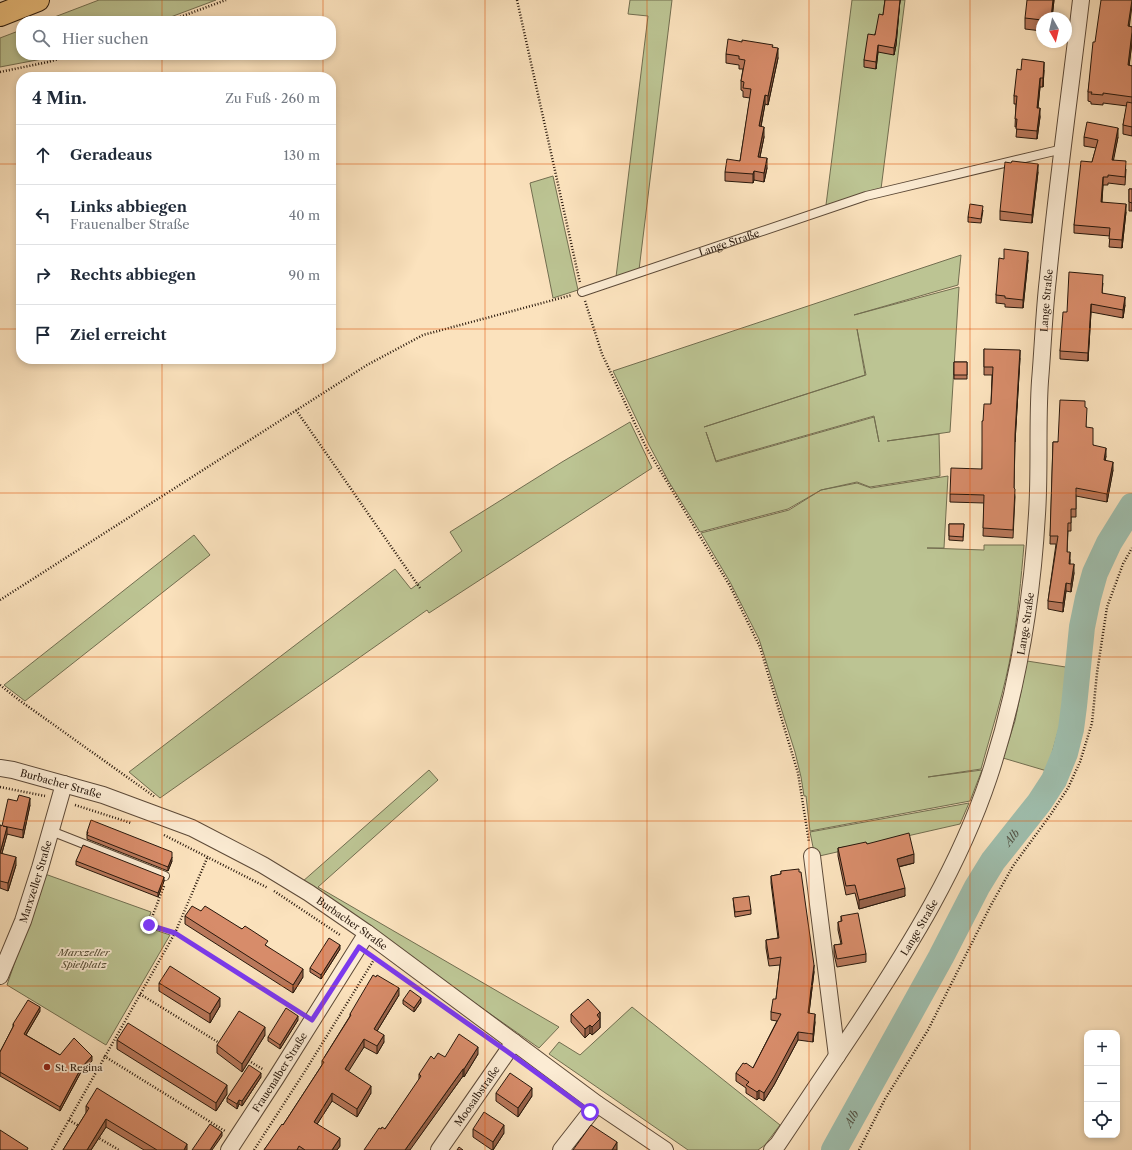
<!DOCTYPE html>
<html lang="de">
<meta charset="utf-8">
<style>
body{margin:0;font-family:"Libre Caslon Text",serif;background:#f6f6f7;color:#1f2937}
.controls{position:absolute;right:12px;bottom:12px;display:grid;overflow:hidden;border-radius:8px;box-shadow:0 2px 6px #0003}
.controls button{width:36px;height:36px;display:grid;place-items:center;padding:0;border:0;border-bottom:1px solid #e0e1e3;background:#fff;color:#1f2937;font:20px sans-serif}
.compass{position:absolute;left:1036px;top:12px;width:36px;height:36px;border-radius:50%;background:#fff;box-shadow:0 2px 6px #0003;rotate:172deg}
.stop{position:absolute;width:12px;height:12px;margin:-9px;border:3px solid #7c3aed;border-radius:50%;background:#fff}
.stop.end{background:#7c3aed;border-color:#fff;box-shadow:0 1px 4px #0008}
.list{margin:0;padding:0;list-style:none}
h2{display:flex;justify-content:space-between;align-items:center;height:52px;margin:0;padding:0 16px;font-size:17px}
h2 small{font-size:13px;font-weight:400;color:#747a83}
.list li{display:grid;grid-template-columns:26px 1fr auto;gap:12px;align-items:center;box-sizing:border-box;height:60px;padding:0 16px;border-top:1px solid #e0e1e3}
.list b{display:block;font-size:15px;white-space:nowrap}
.list p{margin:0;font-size:13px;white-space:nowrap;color:#747a83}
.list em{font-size:13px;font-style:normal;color:#747a83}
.icon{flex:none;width:22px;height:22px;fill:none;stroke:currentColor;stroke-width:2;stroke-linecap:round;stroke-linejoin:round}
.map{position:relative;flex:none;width:1132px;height:1150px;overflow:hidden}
.search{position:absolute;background:#fff;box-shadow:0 2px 6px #0003;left:16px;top:16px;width:320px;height:44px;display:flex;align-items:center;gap:10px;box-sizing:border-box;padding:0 14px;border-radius:16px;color:#747a83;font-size:15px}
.panel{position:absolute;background:#fff;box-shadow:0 2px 6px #0003;left:16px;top:72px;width:320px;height:292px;border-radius:16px}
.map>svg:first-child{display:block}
.green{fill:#bcc493;stroke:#726e50;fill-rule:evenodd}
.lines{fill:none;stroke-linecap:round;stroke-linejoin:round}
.river{stroke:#9fbead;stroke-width:26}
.service-casing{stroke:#5d4a38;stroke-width:10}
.minor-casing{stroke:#5d4a38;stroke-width:18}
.motorway-casing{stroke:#28180c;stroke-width:24}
.path{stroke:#28180c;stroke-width:2.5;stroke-dasharray:1 2;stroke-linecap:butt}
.service{stroke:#fcecd4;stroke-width:8}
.minor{stroke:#fcecd4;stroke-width:16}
.motorway{stroke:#eec17e;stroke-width:22}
.wall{fill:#b9785b;stroke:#28180c}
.shaded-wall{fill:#96624a;stroke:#28180c}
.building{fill:#d78c6a;stroke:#28180c}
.route{stroke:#7c3aed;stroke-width:5}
.grid{fill:none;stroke:#de560c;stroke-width:1;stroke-opacity:0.55}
.poi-dot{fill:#8f2418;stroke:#fcecd4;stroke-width:1.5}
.labels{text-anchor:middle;stroke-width:3.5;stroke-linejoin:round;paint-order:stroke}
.street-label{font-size:10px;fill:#28180c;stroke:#fcecd4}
.park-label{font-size:10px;font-style:italic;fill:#544c34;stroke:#fcecd4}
.poi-label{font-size:10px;fill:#28180c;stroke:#fcecd4;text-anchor:start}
.water-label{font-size:11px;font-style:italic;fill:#525244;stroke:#fcecd4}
</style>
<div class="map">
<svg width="1132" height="1150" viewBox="0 0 1132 1150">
<rect width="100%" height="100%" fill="#fbe2bd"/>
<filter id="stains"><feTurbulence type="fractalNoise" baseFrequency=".005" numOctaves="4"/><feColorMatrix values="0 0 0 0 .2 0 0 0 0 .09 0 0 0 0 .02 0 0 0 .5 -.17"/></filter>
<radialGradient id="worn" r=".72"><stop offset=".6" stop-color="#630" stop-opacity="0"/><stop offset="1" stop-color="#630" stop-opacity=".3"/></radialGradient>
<path class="green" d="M99,0H216L160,21H44Z
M630,0H672L639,270L616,277L648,16L628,14Z
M852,0H905L881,189L826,205Z
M21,30V55H63L0,67V38Z
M553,176L578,290L553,298L530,183Z
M961,255L958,285L854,315L959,287L950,432L887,441L939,434L940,476L870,487L857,482L821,490L788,509L700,532L669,482L649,445L613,371ZM857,329L866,375L704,427L865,375ZM874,416L879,442L874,417L716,462L706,432L716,461Z
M630,422L652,468L429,613L427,610L160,798L129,772L395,569L411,589L462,551L450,532L562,462Z
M948,476L944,548H927L984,550V545H1024C1021,579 1018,614 1012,648C1005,689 992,729 981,769L928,777L982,770L970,801L810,831L806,796H804L801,777L795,752L759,639L730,582L701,533L789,510L821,490L857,483L871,488Z
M194,535L210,555L25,701L4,685Z
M1027,661L1072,668L1063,714L1047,771L1003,758L1015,721Z
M429,770L438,780L318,887L559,1027L539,1048L302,882Z
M969,803L960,824L815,857L810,832Z
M45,874L151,912L146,927L170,935L106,1045L7,985Z
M632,1007L780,1125L765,1145L758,1150H688L549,1054L559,1042L580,1055Z"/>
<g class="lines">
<path class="river" id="s1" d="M834,1150L941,957L977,887L993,861L1039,803L1054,780L1065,753L1071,729L1074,706L1082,627L1088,598L1095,573L1109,543L1132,506"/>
<defs>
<g id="service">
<path id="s2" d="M582,292L866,196L1063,149"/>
<path d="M51,831L165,876"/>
</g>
<g id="minor">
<path id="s3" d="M0,768L13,770L103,795L192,828L263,865L309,893L367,933L597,1104L665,1150"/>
<path d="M812,856L837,1056"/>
<path id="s4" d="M0,976L23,921L40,868L64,784"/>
<path id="s5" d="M229,1150L276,1078L367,933"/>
<path id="s6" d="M439,1150L514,1042"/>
<path d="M561,1150L597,1104"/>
<path id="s7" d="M772,1150L778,1144C805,1104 832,1064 859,1023C911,944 959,867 989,777C1017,692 1032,603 1037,514C1040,470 1037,425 1040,381C1043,346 1044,312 1048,278C1057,185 1070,93 1081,0"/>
</g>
<path id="motorway" d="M0,15L38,0"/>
</defs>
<use href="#service" class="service-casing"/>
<use href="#minor" class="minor-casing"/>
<use href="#motorway" class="motorway-casing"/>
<path class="path" d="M517,0L580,283
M169,21L226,0
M0,72L48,62L72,55
M585,301L602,354L646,447L730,586L760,647L798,773L809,842
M296,410L420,588
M0,600L367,365L423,335L572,295
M0,685L19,700L155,797
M0,787L45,796
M75,805L131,823
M164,835L268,888
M164,886L149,925L175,933L300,1012
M274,891L340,935
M140,994L221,1044
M104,1056L225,1131
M246,1059L264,1070
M69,1120L79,1126
M97,1137L119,1150
M52,1150L175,933L208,856
M254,1150L307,1068L375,958
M859,1150L885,1099L928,1030L991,905L1013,866L1051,814L1068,788L1080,762L1092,723L1097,673L1107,607L1123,564L1132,548"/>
<use href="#service" class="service"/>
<use href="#minor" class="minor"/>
<use href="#motorway" class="motorway"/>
</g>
<path class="wall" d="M885,0H900L896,45L894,55L878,52L876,69L864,67V60L883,15Z
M1054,0L1052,18H1042V31L1025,29V18Z
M1129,27H1132V42L1129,65L1132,66V136L1123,134V125L1127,106L1103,103V105L1091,104V102L1088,101V92L1095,42Z
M773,47L778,58L768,105L765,104L761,127L764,137L760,157L767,168L764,182L754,180L753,183L725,181V172L740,161L750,98L743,97V91L741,90V81L743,69H739V65L726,63V54Z
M1021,70H1044L1043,87H1040L1038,108L1040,117L1037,139L1016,137L1017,127H1015L1016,104H1014V96Z
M1084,137H1118L1113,160L1126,169L1125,185L1108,183V185H1103L1102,202L1126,212L1122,248L1109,247L1110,236L1074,233V225L1096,148L1084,146Z
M1038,172L1032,223L1000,220V211Z
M1129,189H1132V211H1129Z
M983,210L981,223L968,222V217Z
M1004,259L1028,260L1023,308L1005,307V304L996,303V295Z
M1103,283L1102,293L1125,305L1123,318L1091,312L1088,361L1060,359V351L1067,312Z
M984,349L1020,358L1015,442L1014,489L1015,497L1013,538L983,536L984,503L950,502V494L982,469L983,421L991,404L992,375H984Z
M954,362H967V379H954Z
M1085,407L1086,427L1093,445L1106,456L1105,461L1113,470L1107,502L1076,496V517H1071V531H1068L1067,552L1070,560V564L1074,573L1071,592L1066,591L1063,612L1048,609V601L1056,544H1050L1053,442H1058Z
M949,524H964L963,541L949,540Z
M30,805L23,838L7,834L2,853L16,865L8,891L0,888V825L2,826Z
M87,832L172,861L168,871L87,839Z
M867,844L914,863L899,867L905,896L859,909L855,893L846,895L838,856V848Z
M76,861L164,881L158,897L76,865Z
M781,871L814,972L809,1013L815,1022L813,1042L798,1040L774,1085L764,1101L759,1098L757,1100L746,1093V1088L736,1081V1073L753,1068L777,1021L771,1020V1012L776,999L780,965L769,966L766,948V940L778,938L771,883V876L781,874Z
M733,898L751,910V914L735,917Z
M201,911L242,929L268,947L303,977L293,993L185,924V916Z
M841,916L866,954V962L837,967L834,954V945L841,944L838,930V922H841Z
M340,949L321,979L310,972V968Z
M159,983L220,1006L210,1023L159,991Z
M399,995L377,1031L384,1042L377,1054L364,1047L348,1071L371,1093L357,1117L332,1101L317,1124L340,1146L337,1150H264L283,1125L322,1065V1061L350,1016V1014Z
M403,1000L421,1002L414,1012L403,1004Z
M40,1011L26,1035L60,1055L92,1061L81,1072L60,1111L0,1076V1052L13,1027V1024Z
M600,1012V1028L592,1035L590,1033L585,1038L571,1022V1014Z
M298,1020L280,1049L268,1041V1037Z
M265,1035L242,1072L217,1053V1045Z
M117,1040L227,1094L216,1111L117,1049Z
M478,1054L464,1077L463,1076L416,1141L381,1129H385L419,1080V1074L434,1059Z
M261,1077L242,1106L239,1104L237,1109L227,1102V1098Z
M496,1093L532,1096L518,1117L496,1101Z
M86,1106L187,1150H144L106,1127L91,1150H63L86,1113Z
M473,1129L504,1133L493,1150H492L473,1137Z"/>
<path class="shaded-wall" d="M900,0L896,45L894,55V48Z
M1053,0H1054L1052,18H1051Z
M1132,0V6L1128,36V26Z
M1132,32V42L1128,75V65Z
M878,45V52L876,69V62Z
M778,48V58L768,105V96Z
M1044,62V70L1043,87V78Z
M1040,78V87L1037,116V108Z
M765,95V104L759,136V126Z
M1040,108V117L1037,139V131Z
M764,127V137L758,166V157Z
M1118,128V137L1112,168V160Z
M767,158V168L764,182V173Z
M1038,164V172L1032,223V215Z
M754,171V180L753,183V174Z
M1103,177V185L1101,210V202Z
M1126,204V212L1122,248V240Z
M1028,252V260L1023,308V300Z
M1125,297V305L1123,318V310Z
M1091,304V312L1088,361V353Z
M1020,350V358L1015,442V434Z
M1106,448V456L1104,469V460Z
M1113,462V470L1107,502V494Z
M1070,552V560L1069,572V564Z
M1074,564V573L1071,592V584Z
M1066,583V591L1063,612V603Z
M30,798V805L23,838V830Z
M7,827V835L0,860V853Z
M914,854V863L897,867V859Z
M16,857V865L8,891V883Z
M172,857V861L168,871V867Z
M164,877V881L158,897V893Z
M905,888V896L859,909V900Z
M340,945V949L321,979V975Z
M814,965V972L808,1021V1013Z
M303,969V977L293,993V985Z
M399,988V995L374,1036V1029Z
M220,998V1006L210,1023V1014Z
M421,998V1002L414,1012V1008Z
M40,1007V1011L24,1038V1034Z
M600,1012V1028L592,1035V1027L597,1015Z
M815,1014V1022L813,1042V1034Z
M298,1016V1020L280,1049V1045Z
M590,1025V1033L585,1038V1029Z
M265,1027V1035L242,1072V1064Z
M798,1032V1040L774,1085L764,1101V1093Z
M384,1035V1042L377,1054V1046Z
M364,1039V1047L345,1077V1069Z
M478,1047V1054L464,1077V1069Z
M92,1056V1061L81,1072L60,1111V1107L81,1068Z
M463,1069V1076L410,1150H405Z
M261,1073V1077L242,1106V1101Z
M227,1085V1094L216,1111V1103Z
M371,1086V1093L357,1117V1109Z
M532,1088V1096L518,1117V1108Z
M759,1090V1098L757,1100V1092Z
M332,1093V1101L314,1129V1122Z
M239,1100V1104L237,1109V1104Z
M106,1119V1127L91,1150H87Z
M504,1125V1133L493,1150V1142Z
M222,1132V1136L212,1150H210Z
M340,1138V1146L337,1150H332Z
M617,1142V1150H612Z
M187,1144V1150H184Z"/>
<path class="building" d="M885,0H900L896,38L894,48L878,45L876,62L864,60L868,34L875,35L879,14L883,15Z
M1027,0H1053L1051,18H1042V20L1025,18Z
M1101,0H1132L1128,26L1132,27V32L1128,65L1132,66V97L1103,93V95L1091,94L1092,92H1088L1093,42H1095Z
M728,39L742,42V40L773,45L772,47L778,48L768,96L765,95L759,126L764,127L758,157L767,158L764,173L754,171L753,174L725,172L727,159L740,161L751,89L743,88L744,82L741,81L745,60L739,59V56L726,54Z
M1022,59L1044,62L1043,78H1040L1037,108H1040L1037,131L1016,129L1017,119H1015L1017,96H1014L1017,69L1021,70Z
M1127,102L1132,103V127L1123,125Z
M1087,122L1118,128L1112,160L1126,161L1125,177L1108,175V177H1103L1101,202L1126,204L1122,240L1109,239L1110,228L1074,225L1081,161L1092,162L1098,140L1084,137Z
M1012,161L1038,164L1032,215L1000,211L1005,162L1011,163Z
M1129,189H1132V203L1129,202Z
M970,204L983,206L981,219L968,217Z
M1004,249L1028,252L1023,300L1005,298V296L996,295L999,258L1004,259Z
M1069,272L1103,275L1102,293L1125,297L1123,310L1091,304L1088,353L1060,351L1063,312H1067Z
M984,349L1020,350L1015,434L1014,488L1015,489L1013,530L983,528L984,495L950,494L951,468L982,469V421H983L984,404H991L993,367H984Z
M954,362H967V375H954Z
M1060,400L1085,401V407L1087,408L1086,427L1093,428V445L1106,448L1104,460L1113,462L1107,494L1076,488V509H1071V523H1068L1067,552H1070L1069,564H1074L1071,584L1066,583L1063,603L1048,601L1058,536H1050L1053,442H1058Z
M949,524H964L963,537L949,536Z
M19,795L30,798L23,830L3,826L7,827L0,853V825L2,826L8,799L17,801Z
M91,820L172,852V857L168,867L87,835L88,832H87Z
M909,833L914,854L897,859L905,888L859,900L855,885L846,886L838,848L866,842L867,844Z
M83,845L164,877L158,893L76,861Z
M0,853L16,857L8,883L0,881Z
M799,869V872H801L814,965L808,1013L815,1014L813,1034L798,1032L774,1077L764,1093L759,1090L757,1092L746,1085L749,1082L736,1073L743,1063L745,1064L746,1063L753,1068L781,1014L771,1012L773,999H776L781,957L769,959L766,940L779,938L771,876L781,874V871Z
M749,896L751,910L735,912L733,898Z
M192,906L201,911L205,906L242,929L245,926L268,941L265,945L303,969L293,985L185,916Z
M858,913L866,954L837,959L834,945L842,944L838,922L842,921L841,916Z
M329,938L340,945L321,975L310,968Z
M170,966L220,998L210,1014L159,983Z
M373,975L376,977L377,975L399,988L374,1029L384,1035L377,1046L364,1039L345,1069L371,1086L357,1109L332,1093L314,1122L340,1138L332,1150H305L299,1146L297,1150H264L282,1124L283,1125L324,1062L322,1061L351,1015L350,1014Z
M410,990L421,998L414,1008L403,1000Z
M588,999L600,1012L597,1015L600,1019L592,1027L590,1025L585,1029L571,1014Z
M28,1000L40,1007L24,1034L60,1055L74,1038L92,1056L81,1068L60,1107L0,1072V1052L14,1025L13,1024Z
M286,1008L298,1016L280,1045L268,1037Z
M239,1011L265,1027L242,1064L217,1045Z
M128,1023L227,1085L216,1103L117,1040Z
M459,1034L478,1047L464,1069H463L405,1150H364L379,1128L381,1129L382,1127L385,1129L421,1076L419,1074L431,1056L434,1059L438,1053L445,1057Z
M249,1065L261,1073L242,1101L239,1100L237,1104L227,1098Z
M510,1073L532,1088L518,1108L496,1093Z
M97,1088L187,1144L184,1150H157L106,1119L87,1150H63L89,1108L86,1106Z
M484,1112L504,1125L493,1142L473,1129Z
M210,1124L222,1132L210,1150H192Z
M591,1125L617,1142L612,1150H573Z
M0,1130L28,1148L27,1150H0Z
M459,1147L463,1150H457Z"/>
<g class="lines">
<path class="route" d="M149,925L175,933L312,1020L359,947L508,1052L590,1112"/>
</g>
<path class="grid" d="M162,0V21M323,0V21M485,0V1150M647,0V1150M809,0V1150M970,0V1150M162,55V77M323,55V77M0,164H21M331,164H1132M0,329H21M331,329H1132M162,359V1150M323,359V1150M0,493H1132M0,657H1132M0,821H1132M0,986H1132"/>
<circle class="poi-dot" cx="47" cy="1067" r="4"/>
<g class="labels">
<g class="street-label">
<text dy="4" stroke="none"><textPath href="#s2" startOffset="155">Lange Straße</textPath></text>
<text dy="4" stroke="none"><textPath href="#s7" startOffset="915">Lange Straße</textPath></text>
<text dy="4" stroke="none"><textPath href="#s7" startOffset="591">Lange Straße</textPath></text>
<text dy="4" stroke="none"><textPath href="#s3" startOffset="63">Burbacher Straße</textPath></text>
<text dy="4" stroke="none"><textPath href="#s4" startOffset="101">Marxzeller Straße</textPath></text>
<text dy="4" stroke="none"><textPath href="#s3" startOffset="388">Burbacher Straße</textPath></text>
<text dy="4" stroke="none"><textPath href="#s7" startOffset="267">Lange Straße</textPath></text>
<text dy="4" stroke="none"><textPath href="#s5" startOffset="93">Frauenalber Straße</textPath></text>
<text dy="4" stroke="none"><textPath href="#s6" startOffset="66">Moosalbstraße</textPath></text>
</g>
<g class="park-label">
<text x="84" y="956">Marxzeller<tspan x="84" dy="12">Spielplatz</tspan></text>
</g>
<g class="poi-label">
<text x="55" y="1071">St. Regina</text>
</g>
<g class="water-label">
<text dy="4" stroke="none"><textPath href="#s1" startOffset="360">Alb</textPath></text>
<text dy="4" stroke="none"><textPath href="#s1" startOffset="36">Alb</textPath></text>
</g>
</g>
<rect width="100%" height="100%" filter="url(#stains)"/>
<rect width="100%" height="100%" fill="url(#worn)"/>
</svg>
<div class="controls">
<button>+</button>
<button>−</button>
<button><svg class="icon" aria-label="locate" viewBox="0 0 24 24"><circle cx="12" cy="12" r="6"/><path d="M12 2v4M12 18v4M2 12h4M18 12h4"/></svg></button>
</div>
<svg class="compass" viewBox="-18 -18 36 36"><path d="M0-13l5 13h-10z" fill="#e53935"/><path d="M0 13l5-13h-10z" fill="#747a83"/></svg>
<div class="stop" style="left:590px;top:1112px"></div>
<div class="stop end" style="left:149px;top:925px"></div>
<div class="search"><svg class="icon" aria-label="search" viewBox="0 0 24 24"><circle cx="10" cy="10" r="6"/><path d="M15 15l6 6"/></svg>Hier suchen</div>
<section class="panel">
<h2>4 Min.<small>Zu Fuß · 260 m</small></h2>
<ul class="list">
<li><svg class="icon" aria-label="ahead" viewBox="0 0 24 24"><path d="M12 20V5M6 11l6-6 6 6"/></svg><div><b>Geradeaus</b></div><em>130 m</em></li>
<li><svg class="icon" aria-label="left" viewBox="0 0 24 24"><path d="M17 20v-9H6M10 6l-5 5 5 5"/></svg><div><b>Links abbiegen</b><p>Frauenalber Straße</p></div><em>40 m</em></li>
<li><svg class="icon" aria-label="right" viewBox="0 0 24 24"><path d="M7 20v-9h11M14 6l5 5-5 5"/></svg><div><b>Rechts abbiegen</b></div><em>90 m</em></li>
<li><svg class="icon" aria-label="arrive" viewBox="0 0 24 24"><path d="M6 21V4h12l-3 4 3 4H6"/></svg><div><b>Ziel erreicht</b></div></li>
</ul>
</section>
</div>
